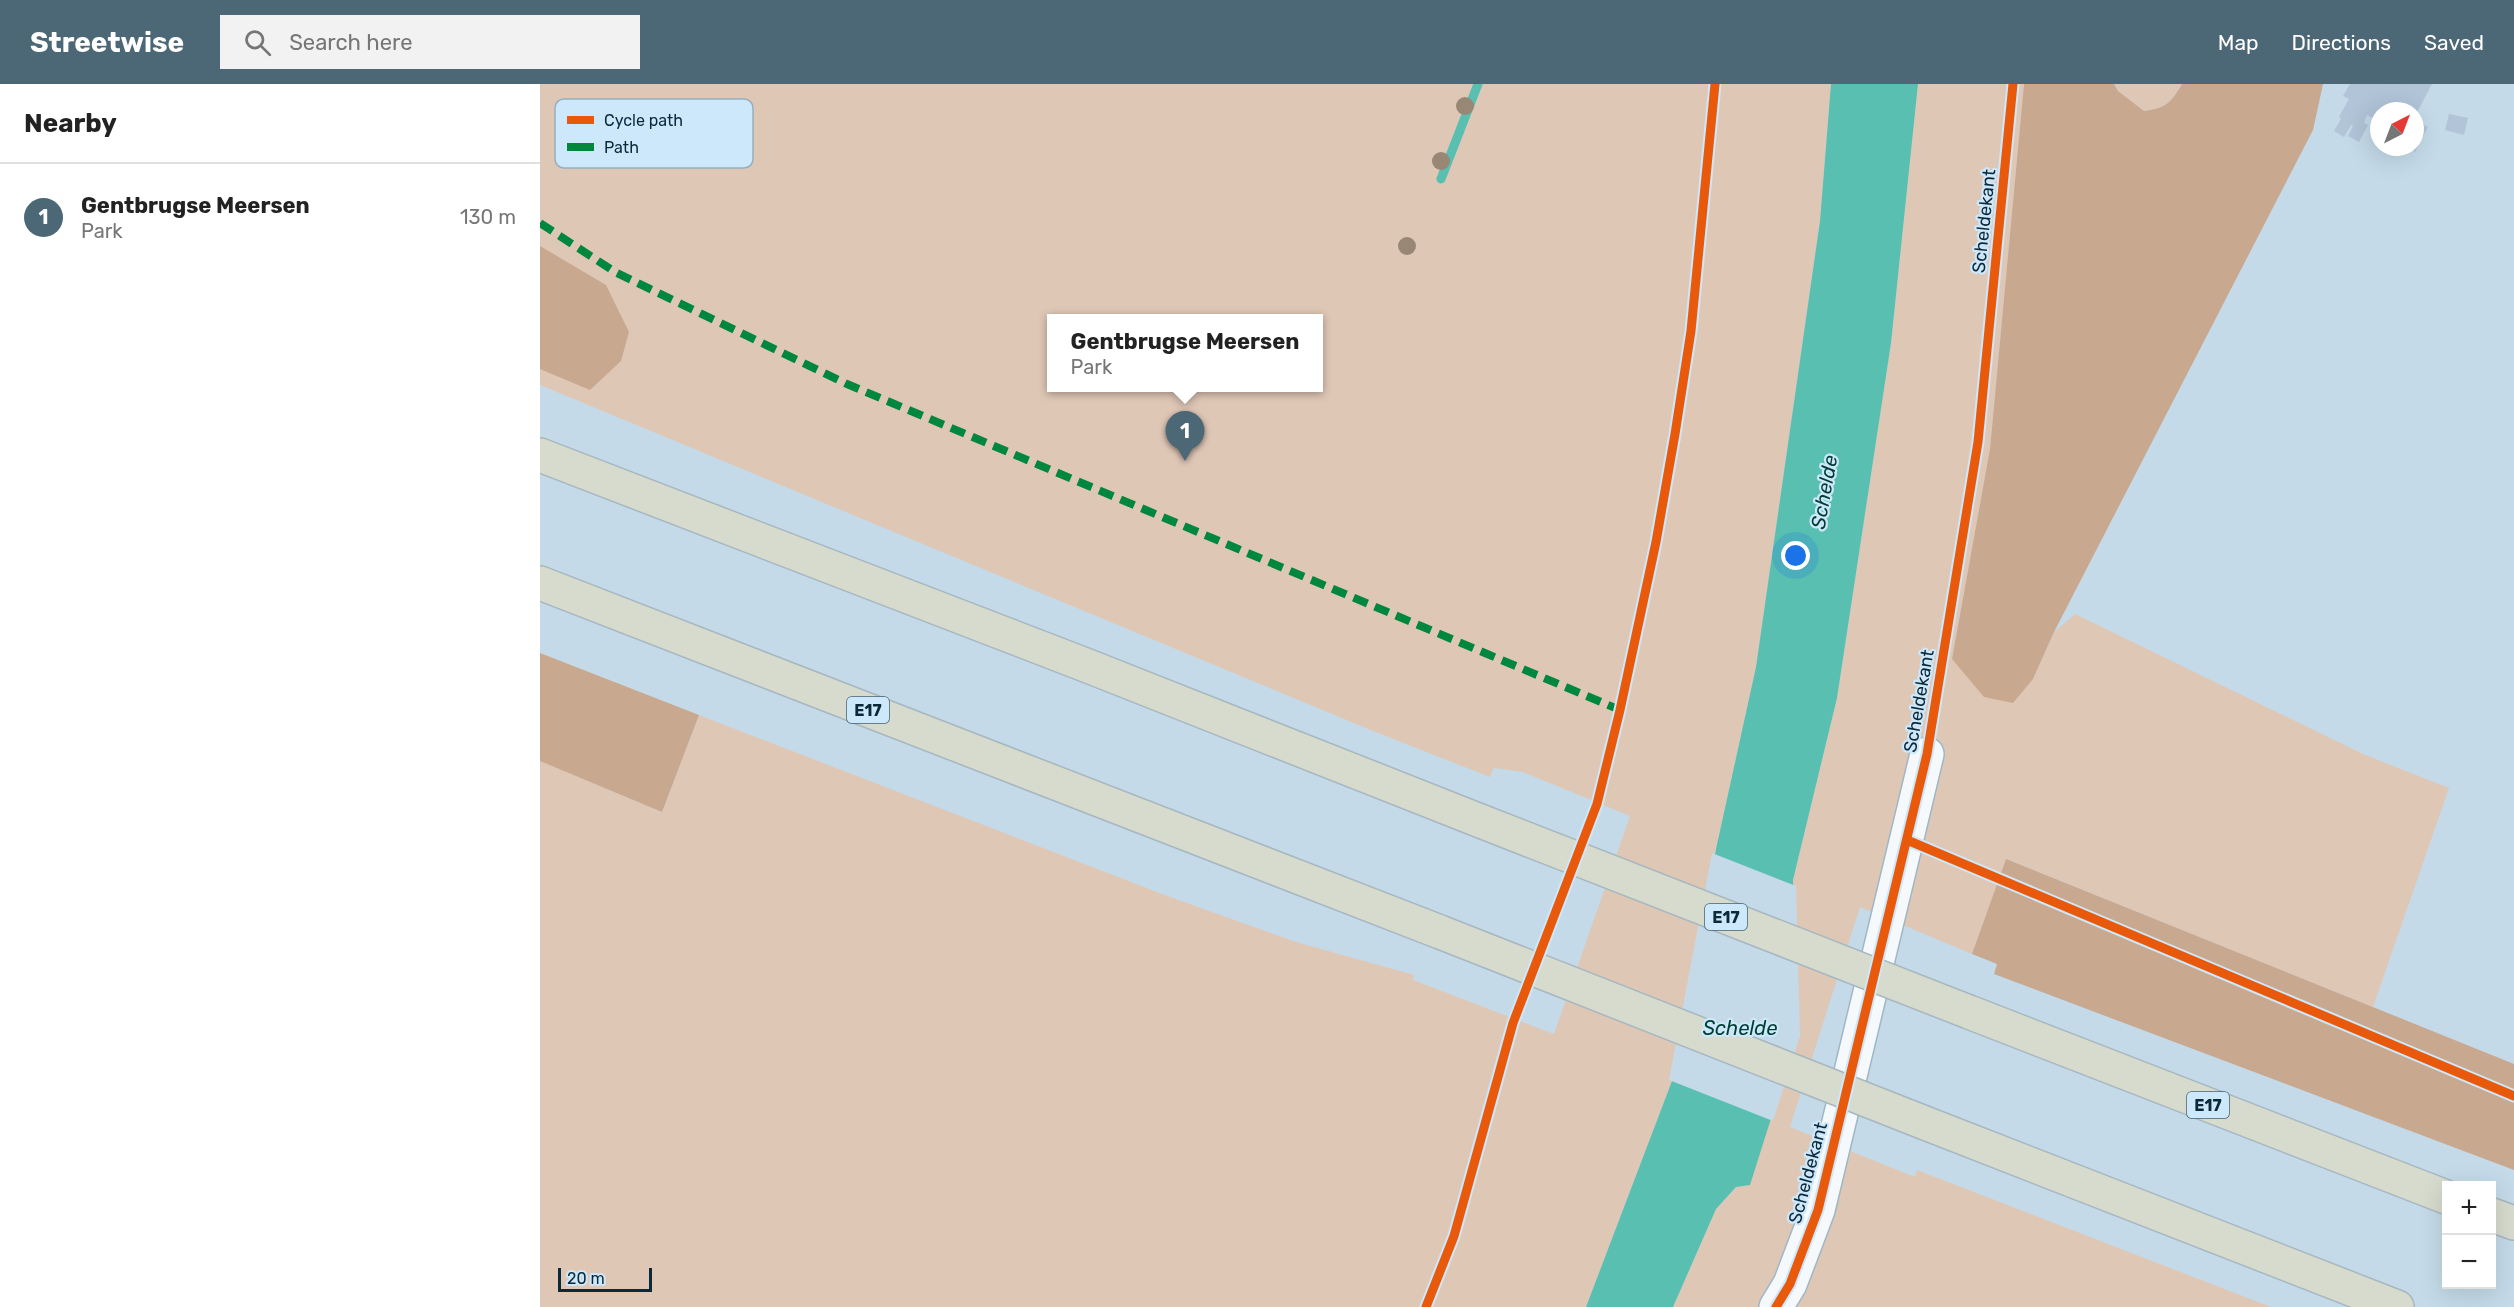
<!DOCTYPE html>
<meta charset="utf-8">
<style>
body{margin:0;font-family:Rubik,sans-serif;background:#f2f2f2;color:#222}
.controls{position:absolute;right:18px;bottom:18px;display:grid;overflow:hidden;border-radius:0px;box-shadow:0 6px 24px #0002}
.controls button{width:54px;height:54px;display:grid;place-items:center;padding:0;border:0;border-bottom:2px solid #e0e0e0;background:#fff;color:#222;font:30px sans-serif}
.compass{position:absolute;left:1830px;top:18px;width:54px;height:54px;border-radius:50%;background:#fff;box-shadow:0 6px 24px #0002;rotate:42deg}
.scale{position:absolute;left:18px;bottom:15px;width:94px;box-sizing:border-box;padding-left:6px;border:3px solid #0b2939;border-top:0;font-size:16px;line-height:21px;white-space:nowrap;color:#0b2939;-webkit-text-stroke:4px #cde8fa;paint-order:stroke}
.you{position:absolute;left:1256px;top:472px;width:21px;height:21px;margin:-15px;border:4px solid #fff;border-radius:50%;background:#1a73e8;box-shadow:0 0 0 9px #1a73e833}
.badge{display:grid;place-items:center;width:39px;height:39px;border-radius:50%;background:#4c6776;color:#fff;font-size:20px;font-weight:700}
.pin{position:absolute;translate:-50% -50px;filter:drop-shadow(0 2px 3px #0008)}
.pin::after{content:'';position:absolute;top:32px;width:21px;height:18px;background:inherit;clip-path:polygon(0 0,100% 0,50% 100%)}
.popup{position:absolute;left:507px;top:230px;width:276px;height:78px;box-sizing:border-box;display:grid;place-content:center;border-radius:0px;background:#fff;filter:drop-shadow(0 2px 4px #0005);font-size:20px;white-space:nowrap;color:#767676}
.popup b{font-size:22px;color:#222}
.popup::after{content:'';position:absolute;left:50%;top:100%;margin-left:-12px;border:12px solid transparent;border-top-color:#fff}
.list{margin:0;padding:0;list-style:none}
h2{display:flex;justify-content:space-between;align-items:center;height:78px;margin:0;padding:0 24px;font-size:26px}
h2 small{font-size:20px;font-weight:400;color:#767676}
.list li{display:grid;grid-template-columns:39px 1fr auto;gap:18px;align-items:center;box-sizing:border-box;height:108px;padding:0 24px;border-top:2px solid #e0e0e0}
.list b{display:block;font-size:22px;white-space:nowrap}
.list p{margin:0;font-size:20px;white-space:nowrap;color:#767676}
.list em{font-size:20px;font-style:normal;color:#767676}
.icon{flex:none;width:33px;height:33px;fill:none;stroke:currentColor;stroke-width:2;stroke-linecap:round;stroke-linejoin:round}
.map{position:relative;flex:none;width:1974px;height:1223px;overflow:hidden}
header{display:flex;align-items:center;gap:36px;box-sizing:border-box;height:84px;padding:0 30px;background:#4c6776;color:#fff}
header strong{font-size:28px}
nav{display:flex;gap:33px;margin-inline-start:auto;font-size:21px}
.search{width:420px;height:54px;background:#f2f2f2;display:flex;align-items:center;gap:15px;box-sizing:border-box;padding:0 21px;border-radius:0px;color:#767676;font-size:22px}
main{display:flex}
aside{flex:1;background:#fff}
.map>svg:first-child{display:block}
.green{fill:#dfc7b6;fill-rule:evenodd}
.forest{fill:#c8a88f}
.water{fill:#58bfb1}
.pier{fill:#c4dae8}
.lines{fill:none;stroke-linecap:round;stroke-linejoin:round}
.stream{stroke:#58bfb1;stroke-width:9}
.building{fill:#b1c4d8}
.minor-casing{stroke:#9fb7c5;stroke-width:36}
.highway-casing{stroke:#a7b7c0;stroke-width:36}
.minor{stroke:#f6f9fc;stroke-width:33}
.highway{stroke:#d6dbcd;stroke-width:33}
.highway-bridge-casing{stroke:#a7b7c0;stroke-width:36;stroke-linecap:butt}
.highway-bridge{stroke:#d6dbcd;stroke-width:33}
.quiet{stroke:#00873e;stroke-width:8;stroke-dasharray:15 8;stroke-linecap:butt}
.cycleway-casing{stroke:#cde8fa;stroke-width:13}
.cycleway{stroke:#e8590c;stroke-width:9}
.tree{fill:#998776}
.labels{text-anchor:middle;stroke-width:4.5;stroke-linejoin:round;paint-order:stroke}
.shield{fill:#cde8fa;stroke:#456273;stroke-width:1.5}
.shield-label{font-size:16px;font-weight:bold;fill:#0b2939}
.street-label{font-size:18px;fill:#0b2939;stroke:#cde8fa}
.water-label{font-size:20px;font-style:italic;fill:#003d32;stroke:#cde8fa}
.key{fill:#cde8fa;stroke:#93afc0;stroke-width:1.5}
.key-label{font-size:16px;fill:#0b2939}
</style>
<header>
<strong>Streetwise</strong>
<div class="search"><svg class="icon" aria-label="search" viewBox="0 0 24 24"><circle cx="10" cy="10" r="6"/><path d="M15 15l6 6"/></svg>Search here</div>
<nav><a>Map</a><a>Directions</a><a>Saved</a></nav>
</header>
<main>
<aside>
<h2>Nearby<small></small></h2>
<ul class="list">
<li><span class="badge">1</span><div><b>Gentbrugse Meersen</b><p>Park</p></div><em>130 m</em></li>
</ul>
</aside>
<div class="map">
<svg width="1974" height="1223" viewBox="0 0 1974 1223">
<rect width="100%" height="100%" fill="#c4dae8"/>
<path class="green" d="M0,0H1291L1280,137L1216,583L1176,765L1132,997L1046,1223H0V677L122,728L159,631L622,810L756,858L874,891L873,896L1014,950L1090,732L983,688L954,684L950,693L833,647L0,301ZM512,234H778V304H512Z
M1378,0H1484L1450,365L1412,575L1493,595L1514,548L1535,530L1823,670L1909,704L1833,923L1466,775L1432,870L1320,823L1250,1043L1375,1093L1377,1086L1731,1223H1133L1176,1125L1196,1103L1257,952L1253,796L1297,614L1351,259Z
M1574,0H1642C1631,19 1626,24 1604,27L1578,7Z"/>
<path class="forest" d="M1484,0H1574L1578,7L1604,27C1626,24 1631,19 1642,0H1783L1773,46L1514,548L1493,595L1473,619L1444,613L1412,575L1450,365Z
M0,162L66,201L89,248L81,277L50,306L0,285Z
M0,569L159,631L122,728L0,677Z
M1466,775L1974,980V1086L1454,890L1457,880L1432,870Z"/>
<path class="water" d="M1291,0H1378L1351,259L1297,614L1253,796L1257,952L1210,1101L1196,1103L1176,1125L1133,1223H1046L1132,997L1176,765L1216,583L1280,137Z"/>
<path class="pier" d="M1172,769L1256,802L1260,952L1233,1037L1129,996Z"/>
<g class="lines">
<path class="stream" d="M901,95L938,0"/>
</g>
<path class="building" d="M1810,0H1892L1875,32V27H1865L1852,20L1848,27H1839V37L1827,31L1824,39L1828,41L1819,58L1808,52L1813,42L1811,41L1804,53L1794,47L1801,35L1799,33L1809,15L1803,12Z
M1909,30L1928,34L1924,51L1905,46Z
M1875,36L1888,43L1875,68L1865,63H1875Z"/>
<g class="lines">
<defs>
<path id="minor" d="M1236,1223L1250,1200L1278,1126L1387,670"/>
<path id="highway" d="M0,371L548,582L943,738
M0,499L900,848
M1429,928L1906,1113
M1385,1039L1857,1223
M1952,1131L1974,1139"/>
</defs>
<use href="#minor" class="minor-casing"/>
<use href="#highway" class="highway-casing"/>
<use href="#minor" class="minor"/>
<use href="#highway" class="highway"/>
<defs>
<path id="highway-bridge" d="M943,738L1429,928
M900,848L1385,1039"/>
</defs>
<use href="#highway-bridge" class="highway-bridge-casing"/>
<use href="#highway-bridge" class="highway-bridge"/>
<path class="quiet" d="M0,139L75,188L307,300L1080,626"/>
<defs>
<path id="cycleway" d="M1367,756L1974,1012
M886,1223L914,1152L973,939L1057,720L1080,626L1116,458L1135,350L1151,247L1175,0
M1236,1223L1250,1200L1278,1126L1387,670L1438,358L1473,0"/>
</defs>
<use href="#cycleway" class="cycleway-casing"/>
<use href="#cycleway" class="cycleway"/>
</g>
<g class="tree">
<circle cx="925" cy="22" r="9"/>
<circle cx="901" cy="77" r="9"/>
<circle cx="867" cy="162" r="9"/>
</g>
<g class="labels">
<g class="shield">
<rect x="307" y="613" width="42" height="26" rx="4.5"/>
<rect x="1165" y="820" width="42" height="26" rx="4.5"/>
<rect x="1647" y="1008" width="42" height="26" rx="4.5"/>
</g>
<g class="shield-label">
<text x="328" y="632">E17</text>
<text x="1186" y="839">E17</text>
<text x="1668" y="1027">E17</text>
</g>
<g class="street-label">
<text transform="translate(1444 137) rotate(-84)" y="6">Scheldekant</text>
<text transform="translate(1379 617) rotate(-80)" y="6">Scheldekant</text>
<text transform="translate(1268 1089) rotate(-75)" y="6">Scheldekant</text>
</g>
<g class="water-label">
<text transform="translate(1284 408) rotate(-80)" y="7">Schelde</text>
<text x="1200" y="951">Schelde</text>
</g>
</g>
<rect x="15" y="15" width="198" height="69" rx="9" class="key"/>
<rect x="27" y="32" width="27" height="8" fill="#e8590c"/>
<rect x="27" y="59" width="27" height="8" fill="#00873e"/>
<g class="key-label">
<text x="64" y="42">Cycle path</text>
<text x="64" y="69">Path</text>
</g>
</svg>
<div class="controls">
<button>+</button>
<button>−</button>
</div>
<svg class="compass" viewBox="-18 -18 36 36"><path d="M0-13l5 13h-10z" fill="#e53935"/><path d="M0 13l5-13h-10z" fill="#767676"/></svg>
<div class="scale">20 m</div>
<div class="you"></div>
<div class="pin badge" style="left:645px;top:377px">1</div>
<div class="popup"><b>Gentbrugse Meersen</b>Park</div>
</div>
</main>
